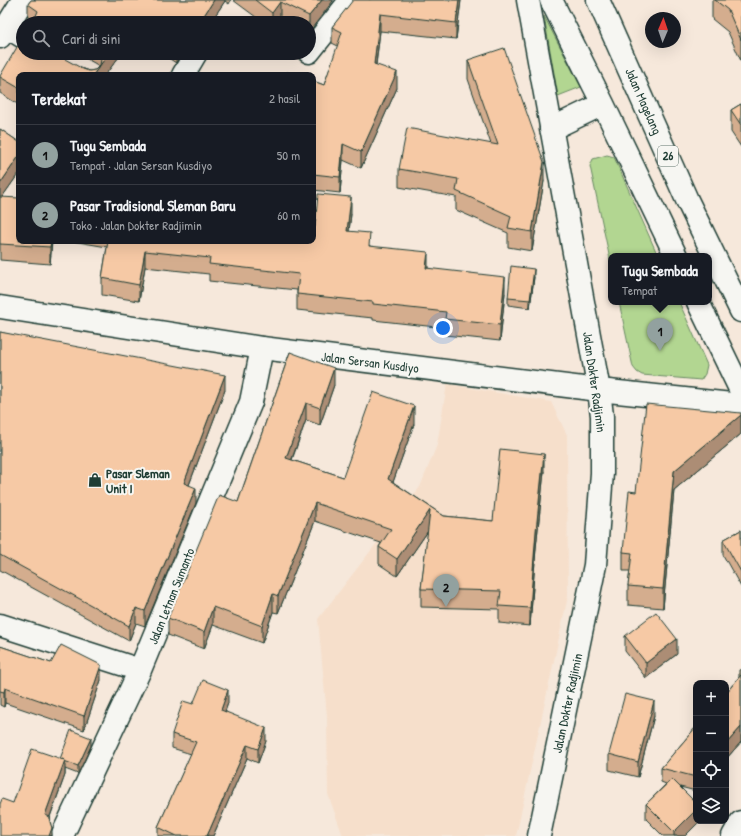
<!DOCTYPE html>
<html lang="id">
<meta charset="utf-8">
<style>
body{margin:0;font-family:"Patrick Hand",sans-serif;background:#242831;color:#f1f3f6}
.controls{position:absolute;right:12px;bottom:12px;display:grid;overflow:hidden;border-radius:8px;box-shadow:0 4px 16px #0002}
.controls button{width:36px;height:36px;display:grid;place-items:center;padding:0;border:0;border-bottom:1px solid #363941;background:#171b24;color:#f1f3f6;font:20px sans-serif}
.compass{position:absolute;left:645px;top:12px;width:36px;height:36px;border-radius:50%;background:#171b24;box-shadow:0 4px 16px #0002;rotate:2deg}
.you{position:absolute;left:443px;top:328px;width:14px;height:14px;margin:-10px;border:3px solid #fff;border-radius:50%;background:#1a73e8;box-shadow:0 0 0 6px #1a73e833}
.badge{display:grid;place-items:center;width:26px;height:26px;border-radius:50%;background:#92a19f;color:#111;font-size:13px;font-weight:700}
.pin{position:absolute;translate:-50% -33px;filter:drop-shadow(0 1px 2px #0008)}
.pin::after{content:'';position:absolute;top:21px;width:14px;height:12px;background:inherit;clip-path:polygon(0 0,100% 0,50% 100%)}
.popup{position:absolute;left:608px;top:253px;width:104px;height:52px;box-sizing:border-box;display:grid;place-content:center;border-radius:8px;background:#171b24;filter:drop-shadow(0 1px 3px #0005);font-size:13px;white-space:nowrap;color:#9ea1a6}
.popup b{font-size:15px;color:#f1f3f6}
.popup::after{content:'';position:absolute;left:50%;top:100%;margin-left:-8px;border:8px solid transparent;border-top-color:#171b24}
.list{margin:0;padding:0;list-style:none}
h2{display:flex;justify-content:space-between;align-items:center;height:52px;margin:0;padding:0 16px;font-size:17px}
h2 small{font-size:13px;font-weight:400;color:#9ea1a6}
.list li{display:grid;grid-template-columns:26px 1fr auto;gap:12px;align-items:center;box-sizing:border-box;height:60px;padding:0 16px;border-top:1px solid #363941}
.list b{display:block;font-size:15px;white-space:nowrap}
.list p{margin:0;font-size:13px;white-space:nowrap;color:#9ea1a6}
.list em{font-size:13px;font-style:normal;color:#9ea1a6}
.icon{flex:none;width:22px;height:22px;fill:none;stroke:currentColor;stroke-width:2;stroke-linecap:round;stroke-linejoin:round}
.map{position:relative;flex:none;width:741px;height:836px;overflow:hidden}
.search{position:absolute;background:#171b24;box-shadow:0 4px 16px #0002;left:16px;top:16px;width:300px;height:44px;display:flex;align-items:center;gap:10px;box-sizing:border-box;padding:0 14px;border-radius:22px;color:#9ea1a6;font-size:15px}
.panel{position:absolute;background:#171b24;box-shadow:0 4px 16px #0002;left:16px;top:72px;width:300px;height:172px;border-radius:8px}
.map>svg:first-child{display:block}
.built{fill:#f6dfcb}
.green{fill:#b2d691;stroke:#688a62}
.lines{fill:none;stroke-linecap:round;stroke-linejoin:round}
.minor-casing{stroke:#1f3d34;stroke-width:25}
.secondary-casing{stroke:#1f3d34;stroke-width:25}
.trunk-casing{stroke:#1f3d34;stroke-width:25}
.minor{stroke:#f6f6f2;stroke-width:22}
.secondary{stroke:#f6f6f2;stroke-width:22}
.trunk{stroke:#f6f6f2;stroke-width:22}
.wall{fill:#d4ad8e;stroke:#1f3d34}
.shaded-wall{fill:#ac8d74;stroke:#1f3d34}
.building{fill:#f6c9a5;stroke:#1f3d34}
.labels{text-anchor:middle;stroke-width:4;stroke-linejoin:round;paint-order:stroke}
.shield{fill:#f6f6f2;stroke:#60746d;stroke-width:1}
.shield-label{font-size:12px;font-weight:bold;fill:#1f3d34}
.street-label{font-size:13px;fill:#1f3d34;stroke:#f6f6f2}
.poi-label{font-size:13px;font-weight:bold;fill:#1f3d34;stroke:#f6f6f2;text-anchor:start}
</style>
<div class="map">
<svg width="741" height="836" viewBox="0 0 741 836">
<rect width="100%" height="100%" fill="#f6e8db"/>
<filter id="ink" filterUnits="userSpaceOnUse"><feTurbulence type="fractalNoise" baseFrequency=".025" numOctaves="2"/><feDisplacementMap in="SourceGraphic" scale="8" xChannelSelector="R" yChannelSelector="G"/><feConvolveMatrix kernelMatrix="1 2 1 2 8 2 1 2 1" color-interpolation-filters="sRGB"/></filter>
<g filter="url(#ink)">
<path class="built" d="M447,384L551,402L567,435L568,596L516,836H343L328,794L327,716L318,619L420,487L437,445Z"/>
<path class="green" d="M544,16L581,87L558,96Z
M607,155L614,157L658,256H611V264L590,166L593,159Z
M619,302H679L707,365L705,374L701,380L642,375L637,372L633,367Z"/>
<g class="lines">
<defs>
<path id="minor" d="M7,27L23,37
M0,37L23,0
M309,52L345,7L358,0
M183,75L196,53
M0,625L140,670
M62,836L140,670L251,402L262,348"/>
<path id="secondary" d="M528,0L599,390L602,416V473L595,565L539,836
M0,307L262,348L599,390L741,405
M733,836L741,822"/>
<path id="trunk" d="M551,0L603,104L676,256
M598,0L687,200L741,311
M551,129L603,104
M698,302L741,391"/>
</defs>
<use href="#minor" class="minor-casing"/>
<use href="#secondary" class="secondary-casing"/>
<use href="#trunk" class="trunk-casing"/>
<use href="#minor" class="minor"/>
<use href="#secondary" class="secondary"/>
<use href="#trunk" class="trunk"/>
</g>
<path class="wall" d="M31,0H231L229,4L225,1L210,23H32L28,20V4Z
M233,0H333V1L309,23H290L280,18L276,23H264Z
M354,0H461L456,39L380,31L376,65L397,88L361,168L343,160L340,193L313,190V81L324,85L338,46L332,43V27Z
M712,0H741V61L728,32L712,19Z
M76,53H122L105,75H19V105L0,93V76L83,69L89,71L95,70L98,67L96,64Z
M161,53H182L176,63Z
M468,60L544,181L532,251L508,247V233L456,210V197L399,187V169L491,144L468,79Z
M741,104V147L731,132V110Z
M0,129L19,142V173L2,197L19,241H52L50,264L0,260Z
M351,214L349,231L370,246L428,268L505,293L500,341L445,335V328L373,320V318L297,310V290L209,281V274L145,267L139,301L102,295V278L107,247L72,241H313L315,227Z
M534,277L530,308L508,305V298Z
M0,332L225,390L189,485L196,503L145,626L136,623L129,641L0,570Z
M290,352L334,385L320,425L306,420L292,460L343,477L414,424L393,482L444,516L493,521L544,471L536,548L530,626L499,623V609L421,607V589L428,531L397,576L379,564V547L381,543L315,521L278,613L273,612L262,643L213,625L204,649L168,635V618L238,502Z
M741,413V434L674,490L663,608L628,605V586L630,571H623V552L636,492Z
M741,530V587L723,555V540Z
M625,636L677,654L646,678L625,651Z
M0,646L101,680L84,730L5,703L4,707L0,705Z
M741,669V742L726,759V693L739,677V670Z
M228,703L225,711L266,741L258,763L247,758L213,836H158V827L191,754L172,748V734L193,704Z
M654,716L638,777L609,770V754Z
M696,727V791L680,787L699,822L685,836H663L646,819V804L666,784L661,782V768Z
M91,746L78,774L65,769V775L50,817L52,836L13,803L60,759Z"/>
<path class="shaded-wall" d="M214,0H225V1L210,23H203V17Z
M322,0H333V1L309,32V16Z
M459,0H461L456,39V23Z
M280,2V18L276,23H272V13Z
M380,14V31L374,80V64Z
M202,17V23H198Z
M109,53H122L105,75H93Z
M176,53H182L176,63Z
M397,72V88L361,168V152Z
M343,144V160L340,193V177Z
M19,156V173L0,200V184Z
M544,162V181L532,251V232Z
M351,197V214L347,247V231Z
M51,241H52L50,264V247Z
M145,251V267L139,301V285Z
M428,252V269L426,268Z
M534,269V277L530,308V300Z
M505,277V293L500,341V325Z
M334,368V385L320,425V408Z
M225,375V390L184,498V483Z
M306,403V420L286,475V458Z
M414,406V424L388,496V479Z
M741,415V434L674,490L663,608V589L674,471Z
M544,454V471L536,548L530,626V608L536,531Z
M196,488V503L145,626V611Z
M315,503V521L278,613V596Z
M430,510V528L397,576V559Z
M273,594V612L262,643V626Z
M213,607V625L204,649V632Z
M136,608V623L129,641V626Z
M677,639V654L646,678V663Z
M101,665V680L84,730V716Z
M5,688V703L4,707V692Z
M228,690V703L221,723V710Z
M654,701V716L638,777V762Z
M741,727V742L726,759V744Z
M266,728V741L258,763V749Z
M91,738V746L78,774V766Z
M247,745V758L213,836H207Z
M65,760V775L45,830V815Z
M696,810V821H699V822L685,836H674V832Z
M50,817V832L52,828V836H49Z"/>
<path class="building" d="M31,0H214L203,17H202L198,23H141L135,19L132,23H35V18L38,11L28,4Z
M255,0H322L309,16L280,2L272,13Z
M353,0H459L456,23L380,14L374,64L397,72L361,152L343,144L340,177L313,174V81L324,85L342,32L332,27Z
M715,0H741V40L728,10Z
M23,37V53H54L83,69L89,71L95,70L100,65L101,59L100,53H109L93,75H19V88L0,77V76Z
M504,48L544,162L532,232L508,228L511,216L456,191L458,179L399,169L407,128L498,145L468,60Z
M287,72L296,75H286Z
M741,104V125L731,110Z
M0,129L19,142V156L0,184Z
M318,194L351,197L347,231L370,233L369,246L428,252L426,268L505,277L500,325L445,319L446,312L373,304V302L297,294L299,274L209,264L210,258L145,251L139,285L102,278L108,241H313V227H315Z
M0,197L19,198V241H51L50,247L0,244Z
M511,266L534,269L530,300L508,298Z
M0,332L225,375L184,483L196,488L145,611L136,608L129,626L0,555Z
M290,352L334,368L320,408L306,403L286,458L343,477L373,392L414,406L388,479L444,516L493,521L500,449L544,454L536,531L530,608L499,606L501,591L421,589L430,510L397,559L379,547L391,529L315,503L278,596L273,594L262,626L213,607L204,632L168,618L219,495L238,502Z
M646,404L741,413V415L674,471L663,589L628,586L632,553L623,552L629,491L636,492Z
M741,530V572L723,540Z
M656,612L677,639L646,663L625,636Z
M61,645L101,665L84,716L5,688L4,692L0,691V646L51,663Z
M741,675V727L726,744V693Z
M203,680L228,690L221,710L266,728L258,749L247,745L207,836H177L158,827L196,742L172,734L183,701L193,704Z
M625,694L654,701L638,762L609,754Z
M696,727V777L661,768Z
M71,730L91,738L78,766L64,761L65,760L60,759Z
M32,749L65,760L45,815L50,817V822L52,828L49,836H0V804L2,799L13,803Z
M672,779L696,803V810L674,832L646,804Z"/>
</g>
<defs>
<symbol id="shop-bare" viewBox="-9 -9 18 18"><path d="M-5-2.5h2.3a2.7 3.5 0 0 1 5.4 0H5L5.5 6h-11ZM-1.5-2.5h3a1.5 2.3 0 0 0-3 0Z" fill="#1f3d34" stroke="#f6f6f2" stroke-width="2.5" paint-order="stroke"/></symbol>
</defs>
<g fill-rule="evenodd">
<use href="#shop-bare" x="85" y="470" width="20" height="20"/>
</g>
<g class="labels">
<rect class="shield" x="658" y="146" width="20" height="20" rx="3"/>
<g class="shield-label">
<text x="668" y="160">26</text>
</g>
<g class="street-label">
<text transform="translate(644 101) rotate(66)" y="5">Jalan Magelang</text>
<text transform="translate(370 362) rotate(7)" y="5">Jalan Sersan Kusdiyo</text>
<text transform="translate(595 382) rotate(82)" y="5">Jalan Dokter Radjimin</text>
<text transform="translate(171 596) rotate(-68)" y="5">Jalan Letnan Sumanto</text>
<text transform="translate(567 703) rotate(-78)" y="5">Jalan Dokter Radjimin</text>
</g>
<g class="poi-label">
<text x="106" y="478">Pasar Sleman<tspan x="106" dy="15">Unit I</tspan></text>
</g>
</g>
</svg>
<div class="controls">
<button>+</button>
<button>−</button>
<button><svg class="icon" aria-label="locate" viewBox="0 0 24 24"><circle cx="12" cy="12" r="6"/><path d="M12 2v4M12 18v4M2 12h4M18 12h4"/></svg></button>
<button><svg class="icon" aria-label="layers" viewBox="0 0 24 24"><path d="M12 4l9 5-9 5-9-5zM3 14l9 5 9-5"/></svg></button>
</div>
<svg class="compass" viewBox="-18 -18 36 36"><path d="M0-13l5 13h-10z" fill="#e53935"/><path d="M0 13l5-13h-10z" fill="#9ea1a6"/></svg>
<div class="you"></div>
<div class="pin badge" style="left:660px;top:351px">1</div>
<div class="popup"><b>Tugu Sembada</b>Tempat</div>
<div class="pin badge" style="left:446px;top:607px">2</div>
<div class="search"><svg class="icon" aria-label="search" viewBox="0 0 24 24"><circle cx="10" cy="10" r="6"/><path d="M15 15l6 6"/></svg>Cari di sini</div>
<section class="panel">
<h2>Terdekat<small>2 hasil</small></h2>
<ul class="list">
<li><span class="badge">1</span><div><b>Tugu Sembada</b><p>Tempat · Jalan Sersan Kusdiyo</p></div><em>50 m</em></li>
<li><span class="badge">2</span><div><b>Pasar Tradisional Sleman Baru</b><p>Toko · Jalan Dokter Radjimin</p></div><em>60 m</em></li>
</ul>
</section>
</div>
